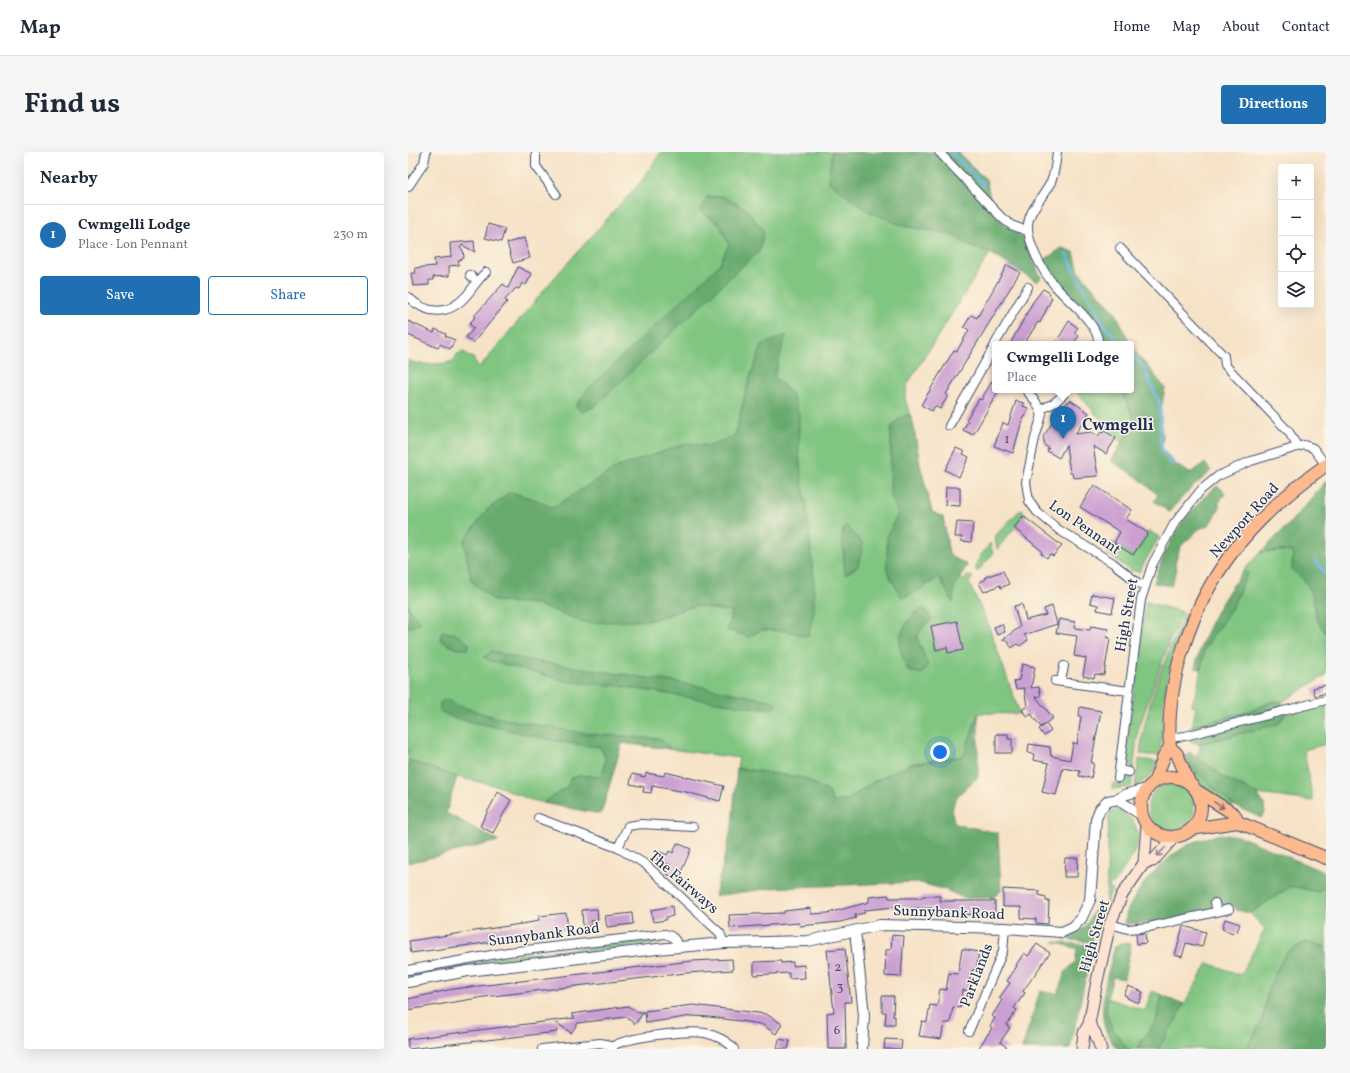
<!DOCTYPE html>
<meta charset="utf-8">
<style>
body{margin:0;font-family:Vollkorn,serif;background:#f6f6f7;color:#1f2937}
.controls{position:absolute;right:12px;top:12px;display:grid;overflow:hidden;border-radius:4px;box-shadow:0 4px 16px #0002}
.controls button{width:36px;height:36px;display:grid;place-items:center;padding:0;border:0;border-bottom:1px solid #e0e1e3;background:#fff;color:#1f2937;font:20px sans-serif}
.you{position:absolute;left:532px;top:600px;width:14px;height:14px;margin:-10px;border:3px solid #fff;border-radius:50%;background:#1a73e8;box-shadow:0 0 0 6px #1a73e833}
.badge{display:grid;place-items:center;width:26px;height:26px;border-radius:50%;background:#1f6fb2;color:#fff;font-size:13px;font-weight:700}
.pin{position:absolute;translate:-50% -33px;filter:drop-shadow(0 1px 2px #0008)}
.pin::after{content:'';position:absolute;top:21px;width:14px;height:12px;background:inherit;clip-path:polygon(0 0,100% 0,50% 100%)}
.popup{position:absolute;left:584px;top:189px;width:142px;height:52px;box-sizing:border-box;display:grid;place-content:center;border-radius:4px;background:#fff;filter:drop-shadow(0 1px 3px #0005);font-size:13px;white-space:nowrap;color:#747a83}
.popup b{font-size:15px;color:#1f2937}
.popup::after{content:'';position:absolute;left:50%;top:100%;margin-left:-8px;border:8px solid transparent;border-top-color:#fff}
.list{margin:0;padding:0;list-style:none}
h2{display:flex;justify-content:space-between;align-items:center;height:52px;margin:0;padding:0 16px;font-size:17px}
h2 small{font-size:13px;font-weight:400;color:#747a83}
.list li{display:grid;grid-template-columns:26px 1fr auto;gap:12px;align-items:center;box-sizing:border-box;height:60px;padding:0 16px;border-top:1px solid #e0e1e3}
.list b{display:block;font-size:15px;white-space:nowrap}
.list p{margin:0;font-size:13px;white-space:nowrap;color:#747a83}
.list em{font-size:13px;font-style:normal;color:#747a83}
.actions{display:flex;gap:8px;padding:12px 16px}
.actions a{flex:1;padding:9px 0;border:1px solid #1f6fb2;border-radius:4px;text-align:center;font-size:14px;color:#1f6fb2}
.actions .main{background:#1f6fb2;color:#fff}
.icon{flex:none;width:22px;height:22px;fill:none;stroke:currentColor;stroke-width:2;stroke-linecap:round;stroke-linejoin:round}
.map{position:relative;flex:none;width:918px;height:897px;overflow:hidden;border-radius:4px}
header{display:flex;align-items:center;gap:24px;box-sizing:border-box;height:56px;padding:0 20px;background:#fff;border-bottom:1px solid #e0e1e3}
header strong{font-size:19px}
nav{display:flex;gap:22px;margin-inline-start:auto;font-size:14px}
.intro{display:flex;align-items:center;justify-content:space-between;box-sizing:border-box;height:96px;padding:0 24px}
h1{margin:0;font-size:28px}
.button{padding:10px 18px;border-radius:4px;background:#1f6fb2;color:#fff;font-size:14px;font-weight:700}
main{display:flex;gap:24px;padding:0 24px}
aside{flex:1;background:#fff;border-radius:4px;box-shadow:0 4px 16px #0002}
.map>svg:first-child{display:block}
.green{fill:#80c580;stroke:#4e7a6f}
.forest{fill:#68aa6e;stroke:#426c66}
.lines{fill:none;stroke-linecap:round;stroke-linejoin:round}
.stream{stroke:#67b3e0;stroke-width:3}
.building{fill:#cb9fd1}
.minor-casing{stroke:#3c4a6e;stroke-width:10}
.tertiary-casing{stroke:#3c4a6e;stroke-width:12}
.secondary-casing{stroke:#3c4a6e;stroke-width:13}
.primary-casing{stroke:#3c4a6e;stroke-width:14}
.minor{stroke:#fff;stroke-width:8}
.tertiary{stroke:#fff;stroke-width:10}
.secondary{stroke:#fee3d2;stroke-width:11}
.primary{stroke:#fcba8e;stroke-width:12}
.oneway{stroke:#806e74}
.oneway2{stroke:#8c8998}
.labels{text-anchor:middle;stroke-width:3;stroke-linejoin:round;paint-order:stroke}
.number-label{font-size:13px;fill:#474b7b}
.street-label{font-size:15px;fill:#1b2f5e;stroke:#fcf5e5}
.neighbourhood-label{font-size:16px;font-weight:bold;fill:#1b2f5e;stroke:#fcf5e5}
</style>
<header>
<strong>Map</strong>
<nav><a>Home</a><a>Map</a><a>About</a><a>Contact</a></nav>
</header>
<div class="intro"><h1>Find us</h1><a class="button">Directions</a></div>
<main>
<aside>
<h2>Nearby<small></small></h2>
<ul class="list">
<li><span class="badge">1</span><div><b>Cwmgelli Lodge</b><p>Place · Lon Pennant</p></div><em>230 m</em></li>
</ul>
<div class="actions"><a class="main">Save</a><a>Share</a></div>
</aside>
<div class="map">
<svg width="918" height="897" viewBox="0 0 918 897">
<rect width="100%" height="100%" fill="#fcf5e5"/>
<filter id="ink" filterUnits="userSpaceOnUse"><feTurbulence type="fractalNoise" baseFrequency=".025" numOctaves="2"/><feDisplacementMap in="SourceGraphic" scale="8" xChannelSelector="R" yChannelSelector="G"/><feConvolveMatrix kernelMatrix="1 2 1 2 8 2 1 2 1" color-interpolation-filters="sRGB"/></filter>
<filter id="wash" filterUnits="userSpaceOnUse"><feTurbulence type="fractalNoise" baseFrequency=".012" numOctaves="4" result="noise"/><feDisplacementMap in="SourceGraphic" scale="16" xChannelSelector="R" yChannelSelector="G"/><feGaussianBlur stdDeviation="0.9" result="paint"/><feColorMatrix in="noise" values="0 0 0 0 0 0 0 0 0 0 0 0 0 0 0 0 0 1.4 0 .05"/><feComposite in="paint" operator="in"/></filter>
<g filter="url(#wash)">
<rect width="100%" height="100%" fill="#f6e2c6"/>
<path class="green" d="M253,0H424L421,29L495,74L542,82L564,95L582,101L499,233L497,247L505,271L512,313L524,360L535,365L541,403L559,413L552,425L556,429L559,424L565,425L561,431L580,472L612,562L570,561L556,604L503,612L465,630L440,648L425,650L396,626L329,616L331,606L214,591L193,662L123,648L90,634L49,625L0,608V208C11,215 34,212 46,209L49,202L56,200L65,206L71,216L147,125L235,27Z
M667,238H713L727,269L714,292Z
M614,358L618,362L589,397L587,387L588,383L610,360Z
M741,379L751,385L731,420L722,418L698,400L704,390L725,403Z
M582,391L585,402L569,420C564,410 577,399 582,391Z
M872,399L885,400L884,418C894,424 901,433 906,444C912,459 906,468 918,481V523L874,550L866,549L845,558L784,574L788,555L783,554L789,538L797,496L823,457L840,421L836,418L852,401Z
M738,450L775,460L761,490L730,579L723,635L704,637L705,631L714,632L716,626L723,625L724,614L719,611L717,608Z
M777,461L781,462L765,501L756,544L752,604L732,602C736,557 759,502 777,461Z
M918,551V592L896,598L905,649L849,642L817,626L788,603L792,598L791,592L870,572L877,563Z
M731,607L751,610L743,623L727,636Z
M779,607L790,622L825,653L823,656C801,640 790,633 776,608Z
M740 655a23 23 0 1 1 46 0a23 23 0 1 1-46 0Z
M706,658C714,658 719,662 724,668C741,691 717,712 706,732L703,731L701,736L704,738L698,751L701,660Z
M883,734L911,740L918,734V795L897,790L861,833L855,867L838,897H750C768,869 783,840 800,811L833,823L857,777L842,761Z
M251,787H254L253,791L34,818L0,825V821L70,807Z
M744,839L754,843L748,869L729,896L719,897L708,882L698,863L699,846L737,859Z"/>
<path class="forest" d="M424,0H550L566,17L578,27L585,60L600,75L616,87L633,126L629,130L582,101L564,95L542,82L495,74L458,58L420,29Z
M314,44L337,56L356,79L351,100L333,115L186,255L173,260L168,254L179,238L311,113L321,92L311,72L292,58L299,45Z
M654,96L666,100L671,120L708,161L722,192H695L690,171L654,136L636,108Z
M378,183L366,225L383,241L391,262V300L394,332L399,356L406,430V459L400,485L378,479L354,478L341,485L319,478L324,460L287,454L244,468L179,471L128,452L86,449L63,429L56,389L79,358L102,340L129,348L144,356L210,315L280,291L303,294L327,283L340,231L354,193Z
M723,194L757,236L751,268L755,284L754,296L767,312L782,321L797,311L803,319L780,339L761,360L746,349L750,343L729,325L703,309L727,269L713,238H723Z
M500,262L505,271L512,313L524,360L535,365L541,403L559,413L546,435L545,451L531,425L508,440L494,446L479,419V385L490,361L482,342L483,276L490,267Z
M918,329V481C899,462 915,438 884,418L885,400L872,399L852,401L880,373Z
M809,334L815,338L817,342L811,350V357L801,373L791,377L773,394L767,410L769,417L763,434L746,431C759,390 775,362 809,334Z
M438,373L455,392L450,414L437,423L434,381Z
M836,418L840,421L823,457L797,496L793,517L787,516C795,479 814,447 836,418Z
M0,452L2,458L13,470L0,476Z
M516,456L524,467L515,475L509,485L520,514L514,522L500,519C493,502 487,489 498,472C504,464 507,460 516,456Z
M34,480L46,481L62,492L59,497H48L32,488Z
M84,499L120,508L280,532L365,549L370,553L367,556H345L211,534L162,530L83,509L76,505Z
M39,547L45,552L87,565L174,581L252,587L263,597L214,591L193,662L135,651L159,635L163,626L174,623L189,625L195,620L197,605L192,595L158,591L46,566L32,559V551Z
M866,549L874,550L877,563L870,572L791,592L782,589L779,580L784,574L845,558Z
M570,561V625C554,640 538,648 547,672L590,681L593,739L584,746H555L538,738L509,730L364,736L307,744L324,674L329,616L396,626L421,640L425,650L440,648L465,630L503,612L556,604Z
M781,600L817,626L849,642L856,652L857,662L853,666L825,653L790,622L779,607L778,603Z
M0,608L49,625L38,661L91,689L0,711Z
M812,682L831,684L918,721V734L911,740L883,734L842,761L828,758V755L822,753C795,759 741,775 717,771C719,767 717,764 719,760C731,733 754,708 780,693C789,688 802,685 812,682Z
M688,751L684,790L655,787C674,784 684,767 688,751Z
M646,790L679,793L678,805L682,806L662,897H614L632,839L649,842L658,819L667,810L669,797Z
M897,790L918,795V897H838L855,867L861,833L878,801Z
M712,791L723,792L716,827L705,825C694,862 696,866 719,897L729,896L748,869L754,843L776,852L767,870L750,897H710C682,871 699,826 707,795Z"/>
<g class="lines">
<path class="stream" d="M543,0L576,33
M658,102L696,173L713,192
M723,202L736,216L752,252L753,297L765,313
M907,409L918,422"/>
</g>
<g id="blocks">
<path class="building" d="M80,72L97,77L93,90L77,86Z
M116,86L122,106L105,111L99,91Z
M66,89L67,100L54,93L52,96L55,98L56,106L50,109L51,113L41,114V124L25,125V128H21V133L5,134L3,121H8L7,116L27,114L26,107L43,105L42,91Z
M599,113L612,120L552,219L538,242L540,244L532,257L527,254L524,259L513,253L546,198L549,199L561,178L556,175L563,163L569,166Z
M110,115L124,122L118,133L114,131L111,137L108,136L97,148L99,150L65,191L58,185L66,176L61,172L67,165L66,164L95,132L100,136Z
M635,137L642,141L641,143L644,146L632,171L630,170L616,192H602L625,150Z
M0,169L26,181L27,177L38,182L37,184L47,188L42,197L32,192L30,196L0,183Z
M661,169L670,176L666,180L671,184L665,192H647Z
M587,224V238H591L565,283L555,278L560,269L558,268L571,247L573,248Z
M662,248L681,261L667,282L683,280L690,284L693,280L695,281L696,279L708,286L698,302L685,294L690,324L665,326L664,321H662L658,293L651,306L639,299L641,296L637,294L635,285L658,250L660,251Z
M608,249L616,251L615,254L620,256L617,265H615L605,301L586,294L595,271L600,273Z
M548,296L557,300L555,302L561,305L551,325L537,318Z
M686,333L724,358L718,367L740,381L725,403L706,391L712,380L672,355Z
M538,335H552V354L537,353Z
M615,364L654,394L645,404L642,402L639,406L633,401L634,399L606,376Z
M549,370L565,371L563,390L553,389L554,385H547Z
M595,419L601,432L593,436L592,433L576,440L571,431L578,427L577,425Z
M684,442L707,446L704,461L689,458L690,453L682,451Z
M614,452L618,468L638,463L636,457L644,454L649,472L616,483L620,488L612,494L609,492L604,496L598,488H594L612,475L606,454Z
M651,467L667,470L666,476L682,478L683,474L700,477L699,485L702,486L696,523L687,522L686,526L675,524L678,506L666,504L669,484L648,481Z
M549,469L555,498L540,501L539,495L528,498L523,474Z
M594,472L597,480L589,483L586,475Z
M614,512L627,515L623,536L631,535L633,544L628,545L645,566L633,575L623,562L619,565L614,558L619,554L616,536L608,537L606,529L611,528Z
M918,533V541L907,544L905,536Z
M672,555L693,559L683,611H686L683,626L671,624L672,619L655,616L648,643L634,640L641,611L625,608L626,602L620,601L621,592L642,595L643,604L662,608L665,591L669,592L673,565L671,564Z
M638,572L643,579L636,584L631,577Z
M588,582H600V587H604V601H588Z
M257,620L316,634L312,649L278,640L244,634L243,641L235,640L236,635L222,632L224,622L237,625L238,621L256,624Z
M90,640L103,648L85,681L72,674Z
M269,691L283,697L270,727L259,722L262,713L249,708L253,700L259,703L261,699L265,701Z
M657,706H670L669,725H656Z
M595,737L631,739V743L638,745V749H641L640,772L628,771V767L613,766V755H595Z
M480,743L481,746H514V744H532V749H587V763L524,762V756H503V759H487V755L456,758L457,761L447,763L448,766L432,770L392,774L391,771L322,776L321,763L376,761V759L403,756V762L420,761L461,750V745Z
M264,754L265,764L258,765V768L245,770L243,758Z
M189,757L190,768L183,769L184,774L175,775L174,758Z
M158,761L160,777L151,778V781L3,801L1,789L126,770V769L131,768V764Z
M224,761L225,772L199,775L197,764Z
M817,767L832,772L828,782L814,777Z
M775,774L798,780L794,795L778,791L774,805L767,803Z
M737,781L738,791L729,792L728,782Z
M484,783L496,784L493,825L477,824L478,798H483Z
M629,792L642,801L615,839L617,841L606,856L609,858L598,873L602,876L592,890L601,897H570L584,876L582,874L587,866L584,864L594,848L591,846L602,831L599,829L609,814L608,813L616,801L620,804Z
M437,796L443,850H437L438,897H420L419,861L426,860L419,798Z
M554,797L571,800L568,818H564L560,839L555,838L552,856L545,855L542,871H536L533,887L511,884L514,869L519,870L522,853L529,854L532,837L538,838L541,821L550,822Z
M324,807L325,818L278,821L76,845L0,858V847L45,837L284,809Z
M373,809V811L385,810V814L396,813L397,826L381,827V821L346,823V810Z
M720,834L735,840L731,851L719,846V844L716,843Z
M474,844H486L485,864H487V873H477L478,860H474Z
M285,853L358,862L374,872L368,882L353,872L302,865L284,864L238,871L237,859Z
M220,854L229,860H236L227,872L218,865L170,871L163,881L148,870L149,880L0,897V887L167,866L163,862Z
M371,887L382,889L380,897H369Z
M477,887L494,888L493,897H476Z"/>
</g>
</g>
<g filter="url(#ink)">
<use href="#blocks" fill-opacity="0" stroke="#3c4a6e" stroke-width="1"/>
<g class="lines">
<defs>
<path id="minor" d="M128,0V14L148,42
M531,0L594,66L603,73L619,79
M649,0C648,10 647,21 643,30C625,62 610,64 628,104C633,115 640,126 648,135C659,148 693,174 690,192
M0,35L16,11L18,0
M712,96L816,204L817,213L881,280L889,294
M62,123L68,129
M0,145C19,163 40,164 58,144C65,136 70,127 78,120
M587,192L620,135
M618,238L628,250L634,263L627,286L618,330L621,349L629,360L651,378L705,411L730,431L736,433
M632,258L646,251L655,243L654,238
M541,274L587,193
M647,529L721,539
M653,529L656,514
M761,586L777,584L918,548
M711,618L721,620
M710,626L733,448L744,413L766,372L793,338L810,324L843,309L896,293L905,296L918,313
M130,666L210,696L237,712L312,781L316,791
M210,696L220,674L233,672L285,675
M807,751L809,760
M702,772L720,777L741,775L821,757
M0,818L100,800L257,782C265,784 268,787 270,795
M561,879L595,799L597,776
M203,895C218,885 279,878 297,881C307,883 320,889 326,897
M134,897L192,891L198,892L205,897"/>
<path id="tertiary" d="M711,647L716,652L734,663
M447,779L456,863L454,897
M0,830L60,819L249,797L316,791L400,789L472,773L597,776L654,780L665,775L673,767L682,748L688,667L692,657L700,649L711,647L716,643L738,637"/>
<path id="secondary" d="M736,711L745,709L767,684
M681,872L687,881L693,897
M674,897L676,881L681,872L689,829L702,772L714,743L736,711L739,673"/>
<path id="primary" d="M733 655a30 30 0 1 1 60 0a30 30 0 1 1-60 0Z
M747,628L757,602L762,595
M781,630L769,602L762,595C757,530 784,454 823,402C849,367 883,338 918,313
M789,639L826,662L830,670
M783,677L830,670L918,706"/>
</defs>
<use href="#minor" class="minor-casing"/>
<use href="#tertiary" class="tertiary-casing"/>
<use href="#secondary" class="secondary-casing"/>
<use href="#primary" class="primary-casing"/>
<use href="#minor" class="minor"/>
<use href="#tertiary" class="tertiary"/>
<use href="#secondary" class="secondary"/>
<use href="#primary" class="primary"/>
</g>
<defs><path id="oneway-shaft" d="M-6 0H5M1.5-3L5.5 0L1.5 3" fill="none" stroke-width="1.6" stroke-linecap="round" stroke-linejoin="round"/></defs>
<use class="oneway" href="#oneway-shaft" transform="translate(811 653) rotate(31)"/>
<use class="oneway2" href="#oneway-shaft" transform="translate(753 700) rotate(134)"/>
</g>
<g class="labels">
<g class="number-label">
<text x="599" y="291">1</text>
<text x="430" y="819">2</text>
<text x="432" y="839">3</text>
<text x="429" y="882">6</text>
</g>
<g class="street-label">
<text transform="translate(836 368) rotate(-48)" y="5">Newport Road</text>
<text transform="translate(677 375) rotate(35)" y="5">Lon Pennant</text>
<text transform="translate(718 463) rotate(-80)" y="5">High Street</text>
<text transform="translate(276 730) rotate(41)" y="5">The Fairways</text>
<text transform="translate(541 760) rotate(2)" y="5">Sunnybank Road</text>
<text transform="translate(136 782) rotate(-7)" y="5">Sunnybank Road</text>
<text transform="translate(686 784) rotate(-74)" y="5">High Street</text>
<text transform="translate(568 823) rotate(-69)" y="5">Parklands</text>
</g>
<g class="neighbourhood-label">
<text x="710" y="278">Cwmgelli</text>
</g>
</g>
</svg>
<div class="controls">
<button>+</button>
<button>−</button>
<button><svg class="icon" aria-label="locate" viewBox="0 0 24 24"><circle cx="12" cy="12" r="6"/><path d="M12 2v4M12 18v4M2 12h4M18 12h4"/></svg></button>
<button><svg class="icon" aria-label="layers" viewBox="0 0 24 24"><path d="M12 4l9 5-9 5-9-5zM3 14l9 5 9-5"/></svg></button>
</div>
<div class="you"></div>
<div class="pin badge" style="left:655px;top:287px">1</div>
<div class="popup"><b>Cwmgelli Lodge</b>Place</div>
</div>
</main>
